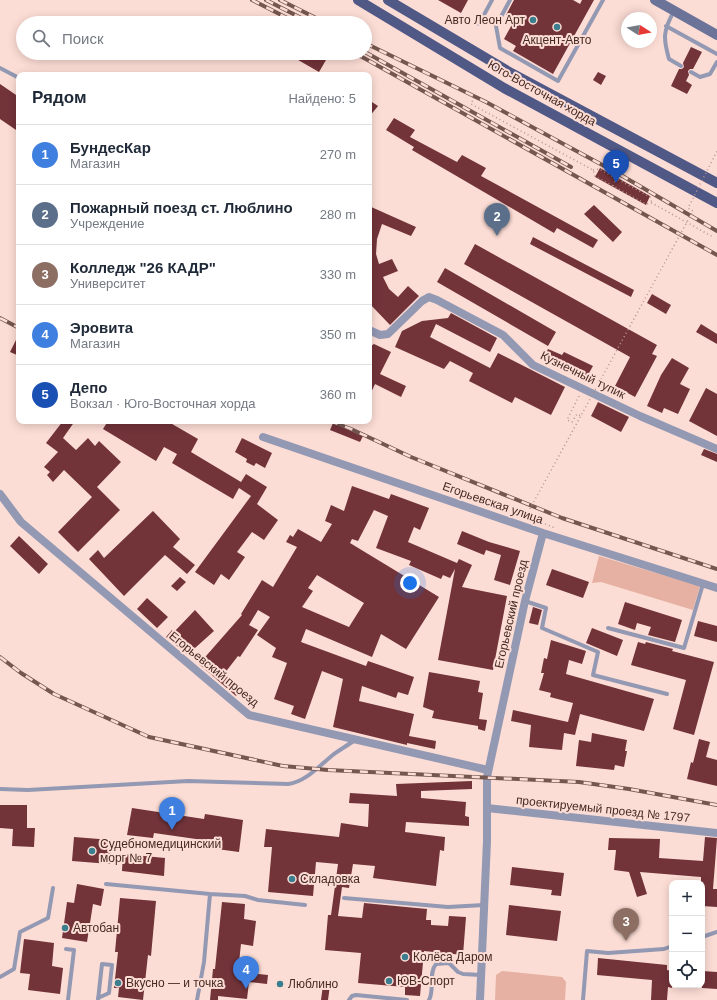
<!DOCTYPE html>
<html lang="ru">
<meta charset="utf-8">
<style>
body{margin:0;font-family:Arial,sans-serif;background:#f2f2f3;color:#1f2937}
.controls{position:absolute;right:12px;bottom:12px;display:grid;overflow:hidden;border-radius:8px;box-shadow:0 2px 10px #0003}
.controls button{width:36px;height:36px;display:grid;place-items:center;padding:0;border:0;border-bottom:1px solid #e0e1e3;background:#fff;color:#1f2937;font:20px sans-serif}
.compass{position:absolute;left:621px;top:12px;width:36px;height:36px;border-radius:50%;background:#fff;box-shadow:0 2px 10px #0003;rotate:101deg}
.you{position:absolute;left:410px;top:583px;width:14px;height:14px;margin:-10px;border:3px solid #fff;border-radius:50%;background:#1a73e8;box-shadow:0 0 0 6px #1a73e833}
.badge{display:grid;place-items:center;width:26px;height:26px;border-radius:50%;background:#0b8043;color:#fff;font-size:13px;font-weight:700}
.pin{position:absolute;translate:-50% -33px;filter:drop-shadow(0 1px 2px #0008)}
.pin::after{content:'';position:absolute;top:21px;width:14px;height:12px;background:inherit;clip-path:polygon(0 0,100% 0,50% 100%)}
.list{margin:0;padding:0;list-style:none}
h2{display:flex;justify-content:space-between;align-items:center;height:52px;margin:0;padding:0 16px;font-size:17px}
h2 small{font-size:13px;font-weight:400;color:#747a83}
.list li{display:grid;grid-template-columns:26px 1fr auto;gap:12px;align-items:center;box-sizing:border-box;height:60px;padding:0 16px;border-top:1px solid #e0e1e3}
.list b{display:block;font-size:15px;white-space:nowrap}
.list p{margin:0;font-size:13px;white-space:nowrap;color:#747a83}
.list em{font-size:13px;font-style:normal;color:#747a83}
.icon{flex:none;width:22px;height:22px;fill:none;stroke:currentColor;stroke-width:2;stroke-linecap:round;stroke-linejoin:round}
.map{position:relative;flex:none;width:717px;height:1000px;overflow:hidden}
.search{position:absolute;background:#fff;box-shadow:0 2px 10px #0003;left:16px;top:16px;width:356px;height:44px;display:flex;align-items:center;gap:10px;box-sizing:border-box;padding:0 14px;border-radius:22px;color:#747a83;font-size:15px}
.panel{position:absolute;background:#fff;box-shadow:0 2px 10px #0003;left:16px;top:72px;width:356px;height:352px;border-radius:8px}
.map>svg:first-child{display:block}
.green{fill:#e6b1a2}
.building{fill:#723339;fill-rule:evenodd}
.lines{fill:none;stroke-linecap:round;stroke-linejoin:round}
.path{stroke:#b2958d;stroke-width:1.5;stroke-dasharray:1 3;stroke-linecap:butt}
.lane{stroke:#9398b3;stroke-width:4}
.street{stroke:#9398b3;stroke-width:8}
.secondary{stroke:#6b7399;stroke-width:10}
.primary{stroke:#505886;stroke-width:10}
.rail-casing{stroke:#74574f;stroke-width:4}
.rail{stroke:#fcddd5;stroke-width:2.5;stroke-dasharray:8;stroke-linecap:butt}
.path-bridge{stroke:#b2958d;stroke-width:1.5;stroke-dasharray:1 3;stroke-linecap:butt}
.poi-dot{fill:#3b7e8e;stroke:#fcddd5;stroke-width:1.5}
.labels{text-anchor:middle;stroke-width:4;stroke-linejoin:round;paint-order:stroke}
.poi-label{font-size:12px;fill:#462a22;stroke:#fcddd5;text-anchor:start}
.street-label{font-size:12px;fill:#462a22;stroke:#fcddd5}
</style>
<div class="map">
<svg width="717" height="1000" viewBox="0 0 717 1000">
<rect width="100%" height="100%" fill="#fcddd5"/>
<path class="green" d="M599,556L700,586L693,610L601,582L592,583Z
M502,971L562,977L566,982L565,1000H495L496,975Z"/>
<path class="building" d="M438,0H468L461,13Z
M514,0H573L580,4L582,0H594L553,74L513,51L516,46L504,39L515,19L506,15Z
M691,47L702,52L693,69H690L688,71L689,75L686,81L692,85L687,94L671,86L679,69H682L684,67L683,63Z
M286,53H314L326,60L319,72Z
M598,72L606,76L601,85L593,80Z
M0,84L19,97V132L0,119Z
M369,100L378,106L369,117Z
M394,118L415,130L410,137L457,162L462,155L486,168L481,176L598,240L593,248L557,228L554,233L412,150L414,147L386,130Z
M600,168L650,196L646,205L595,177Z
M594,205L622,232L613,242L584,214Z
M369,206L416,227L411,236L382,224L377,239L376,254L379,264L392,259L398,271L383,277L389,289L398,297L408,286L419,296L390,325L369,303Z
M533,237L634,290L631,297L530,244Z
M475,244L657,345L652,354L657,356L635,397L615,386L630,357L464,264Z
M445,268L556,332L548,346L437,282Z
M652,294L671,305L666,314L647,303Z
M451,313L497,338L490,352L436,324L430,337L490,368L498,353L565,387L551,415L515,397L512,403L469,381L473,373L450,361L444,369L395,347L402,331L422,321L448,318Z
M701,324L717,334V344L696,332Z
M19,334V351L17,355L10,352Z
M374,344L391,352L380,374L406,386L401,397L375,384L369,397V347Z
M548,349L562,355L564,352L593,366L585,380L557,366L559,363L545,356Z
M672,358L689,368L680,384L690,389L678,414L664,408L662,413L647,406L661,375Z
M706,388L717,394V436L689,421Z
M598,402L629,417L621,432L591,416Z
M63,421H75L63,438L76,450L88,438L95,446L99,441L121,462L97,487L120,510L78,552L58,532L92,497L64,470L53,482L47,475L50,472L44,467L58,452L46,443Z
M108,421H167L198,439L191,452L241,482L246,474L267,487L257,504L278,520L264,540L252,532L237,552L245,557L229,580L221,574L214,585L195,572L251,496L239,488L233,499L172,463L177,454L164,447L156,461L103,429Z
M333,423L363,436L360,442L330,430Z
M242,438L272,453L265,468L256,463L254,466L246,462L247,459L235,452Z
M704,449L717,454V462L701,455Z
M352,486L389,499L391,494L429,508L420,530L414,527L408,542L457,563L459,559L472,565L462,587L507,596L493,670L438,660L455,569L450,578L443,575L441,579L409,565L411,561L376,548L388,516L374,510L358,541L352,539L350,543L439,597L406,649L381,634L372,657L306,629L301,642L366,666L368,661L414,677L408,695L398,692L396,698L362,686L359,701L414,714L409,736L436,741L435,749L407,743V745L333,727L343,679L322,671L305,719L291,714L294,706L274,699L287,663L272,657L276,648L257,635L270,617L258,610L249,625L258,630L240,657L238,656L224,674L242,689L236,696L199,664L242,615L241,614L262,580L273,587L297,547L286,542L290,535L293,537L298,529L321,542L332,524L325,521L331,505L344,511ZM317,575L364,603L349,627L302,607L313,591L308,588Z
M153,511L180,539L173,547L195,565L187,574L165,555L124,596L89,559L98,550L104,558Z
M462,531L489,542L520,551L510,585L494,580L501,555L486,550L484,555L457,544Z
M19,536L48,564L39,574L10,546Z
M552,569L589,582L583,598L546,585Z
M180,577L186,582L177,591L171,586Z
M147,598L168,617L157,628L137,609Z
M625,602L682,620L675,642L648,635L651,627L637,623L635,630L618,624Z
M533,607L542,610L538,625L529,623Z
M195,610L214,631L195,648L189,656L166,637L172,630L174,632Z
M698,621L717,626V642L694,636Z
M592,628L623,640L617,656L586,643Z
M551,640L586,651L582,664L569,660L566,674L654,699L644,731L580,714L575,735L564,733L562,750L529,747L531,725L511,721L513,710L568,722L573,703L550,697L551,693L539,690L544,673H541L544,658L547,659Z
M638,642L645,644L646,642L673,649L672,651L714,662L694,735L673,729L686,680L631,665Z
M429,672L480,681L478,692L483,693L479,719L487,720L485,731L478,729V726L432,718L434,711L423,707Z
M592,733L627,740L625,751H627L624,767L615,765L614,770L576,766L579,740L591,742Z
M699,739L710,742L706,757L717,760V786L687,779L691,762L693,763Z
M472,781V789L421,791V798L466,802L465,816L469,817V826L406,822L405,832L445,837L444,851L440,850L436,886L373,878L375,866L353,864L349,888L342,887L338,916L362,918L364,903L427,909L426,920H431V925L448,926L449,916L466,917L463,955L424,951L420,996L405,995V987L358,983L361,953L325,950L328,915H331L338,864L316,862L313,896L268,892L272,847H264L266,829L339,837L341,823L368,827L369,804L349,803L350,793L397,796L396,784Z
M0,805H27V828H35L34,847L12,846L13,829L0,828Z
M132,808L204,819L205,814L243,820L239,852L202,847L203,840L154,833L153,838L127,835Z
M74,837L112,840L110,864L72,861Z
M705,837L717,838L713,889H717V907L702,906L703,887H702L701,883V877L640,872L647,894L637,897L629,872L614,870L616,850H608L609,838L660,839L659,858L703,861Z
M123,854L165,858L164,876L122,871Z
M512,867L564,873L561,896L551,895L552,890L510,885Z
M77,884L104,889L101,906L93,904L87,942L62,938L67,902L74,903Z
M120,898L156,901L151,956L148,955L143,1000L118,997L119,988H114L118,952H115Z
M222,902L245,904L244,919L256,921L253,946L241,944L238,972L268,975L267,984L249,982L247,999L218,996V1000H210L213,969H215Z
M509,905L561,911L557,941L506,935Z
M24,939L54,943L52,966L63,968L60,994L28,990L30,974L20,973Z
M598,958L667,965V970L672,971V988L668,987L667,1000H651L652,980L597,975Z
M702,971L717,972V989L702,988Z
M323,985H330L328,1000H321Z"/>
<g class="lines">
<path class="path" d="M474,97L471,104L593,170L595,176L646,204L652,203L713,237
M711,163L717,151
M593,170L599,169L650,197L652,203
M613,186L616,179
M579,396L567,420L572,422L577,414L581,416
M486,505L487,500L555,528"/>
<path class="lane" d="M510,0L496,26L500,48L558,81L603,0
M674,11C663,31 663,38 669,59L681,66
M479,24L492,0
M666,26L717,54
M0,68L19,78
M691,72L700,77L710,74L717,62
M525,601L546,608L542,628L598,652L593,675L667,694
M608,628L684,648L703,584
M0,789L28,790L188,781L288,784C306,782 320,765 334,754C341,749 348,745 355,740
M106,884L210,894L204,962L197,1000
M210,894L245,896L258,900L305,905
M344,898L448,907L484,905
M702,937L717,932
M66,949L74,950L68,1000
M0,977L14,969L20,932L48,918L53,888
M98,1000L102,964L112,965L109,993L98,998
M349,1000L352,996L356,995L407,1000
M429,1000C435,990 428,973 436,964L449,963L458,972L463,974L481,975
M583,1000L587,951L608,953L664,949L672,946"/>
<path class="street" d="M369,330L380,335L388,334L422,301L429,297L437,300L503,335L533,365L640,416L717,449
M263,437L543,533L717,588
M0,494L21,522L249,715L488,770
M487,808L717,833
M480,1000L487,841V777L525,601L543,533"/>
<path class="secondary" d="M655,0L717,35"/>
<path class="primary" d="M358,0L504,88L717,203
M388,0L511,73L717,183"/>
<defs>
<path id="rail" d="M252,0L297,23
M266,0L311,23
M280,0L326,23
M365,43L486,102L619,174L717,231
M365,52L571,167
M355,53L717,255
M0,318L19,328
M330,421L351,429L411,457L562,518L717,569
M0,657L21,673L54,694L149,737L283,766L328,770L579,782L629,789L717,805"/>
</defs>
<use href="#rail" class="rail-casing"/>
<use href="#rail" class="rail"/>
<path class="path-bridge" d="M526,516L693,211L688,208L711,163"/>
</g>
<g class="poi-dot">
<circle cx="533" cy="20" r="4"/>
<circle cx="557" cy="27" r="4"/>
<circle cx="92" cy="851" r="4"/>
<circle cx="292" cy="879" r="4"/>
<circle cx="65" cy="928" r="4"/>
<circle cx="405" cy="957" r="4"/>
<circle cx="389" cy="981" r="4"/>
<circle cx="118" cy="983" r="4"/>
<circle cx="280" cy="984" r="4"/>
</g>
<g class="labels">
<g class="poi-label">
<text x="525" y="24" text-anchor="end">Авто Леон Арт</text>
<text x="557" y="44" text-anchor="middle">Акцент-Авто</text>
<text x="100" y="848">Судебномедицинский<tspan x="100" dy="14">морг № 7</tspan></text>
<text x="300" y="883">Складовка</text>
<text x="73" y="932">Автобан</text>
<text x="413" y="961">Колёса Даром</text>
<text x="397" y="985">ЮВ-Спорт</text>
<text x="126" y="987">Вкусно — и точка</text>
<text x="288" y="988">Люблино</text>
</g>
<g class="street-label">
<text transform="translate(542 93) rotate(29)" y="4">Юго-Восточная хорда</text>
<text transform="translate(583 375) rotate(26)" y="4">Кузнечный тупик</text>
<text transform="translate(493 503) rotate(19)" y="4">Егорьевская улица</text>
<text transform="translate(511 614) rotate(-77)" y="4">Егорьевский проезд</text>
<text transform="translate(214 669) rotate(39)" y="4">Егорьевский проезд</text>
<text transform="translate(603 809) rotate(6)" y="4">проектируемый проезд № 1797</text>
</g>
</g>
</svg>
<div class="controls">
<button>+</button>
<button>−</button>
<button><svg class="icon" aria-label="locate" viewBox="0 0 24 24"><circle cx="12" cy="12" r="6"/><path d="M12 2v4M12 18v4M2 12h4M18 12h4"/></svg></button>
</div>
<svg class="compass" viewBox="-18 -18 36 36"><path d="M0-13l5 13h-10z" fill="#e53935"/><path d="M0 13l5-13h-10z" fill="#747a83"/></svg>
<div class="you"></div>
<div class="pin badge" style="left:172px;top:830px;background:#3f7fe0">1</div>
<div class="pin badge" style="left:497px;top:236px;background:#5c6f8a">2</div>
<div class="pin badge" style="left:626px;top:941px;background:#8d6e63">3</div>
<div class="pin badge" style="left:246px;top:989px;background:#3f7fe0">4</div>
<div class="pin badge" style="left:616px;top:183px;background:#1a4fb4">5</div>
<div class="search"><svg class="icon" aria-label="search" viewBox="0 0 24 24"><circle cx="10" cy="10" r="6"/><path d="M15 15l6 6"/></svg>Поиск</div>
<section class="panel">
<h2>Рядом<small>Найдено: 5</small></h2>
<ul class="list">
<li><span class="badge" style="background:#3f7fe0">1</span><div><b>БундесКар</b><p>Магазин</p></div><em>270 m</em></li>
<li><span class="badge" style="background:#5c6f8a">2</span><div><b>Пожарный поезд ст. Люблино</b><p>Учреждение</p></div><em>280 m</em></li>
<li><span class="badge" style="background:#8d6e63">3</span><div><b>Колледж &quot;26 КАДР&quot;</b><p>Университет</p></div><em>330 m</em></li>
<li><span class="badge" style="background:#3f7fe0">4</span><div><b>Эровита</b><p>Магазин</p></div><em>350 m</em></li>
<li><span class="badge" style="background:#1a4fb4">5</span><div><b>Депо</b><p>Вокзал · Юго-Восточная хорда</p></div><em>360 m</em></li>
</ul>
</section>
</div>
